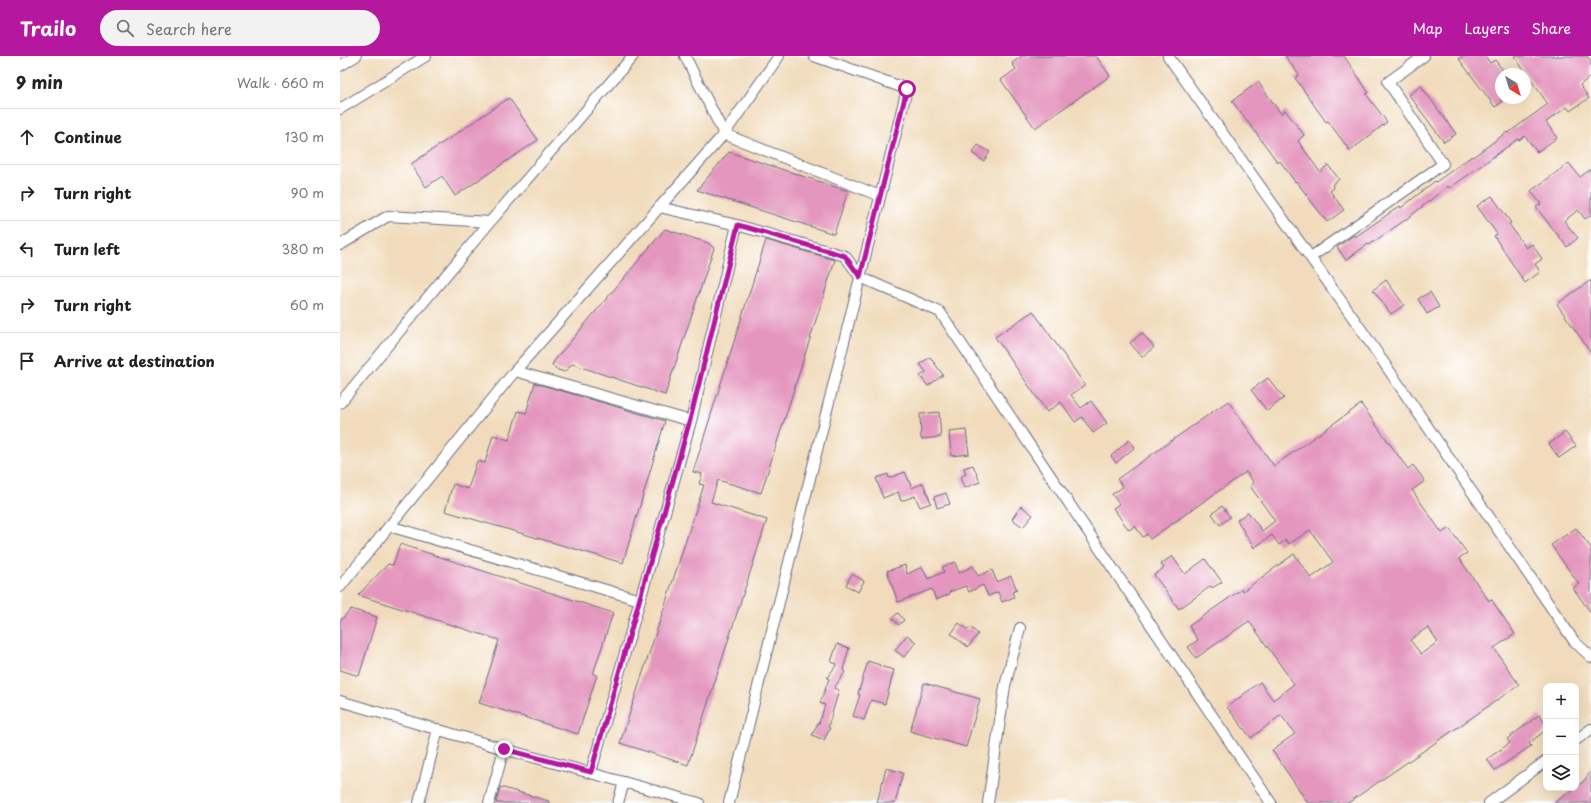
<!DOCTYPE html>
<meta charset="utf-8">
<style>
body{margin:0;font-family:"Playpen Sans",sans-serif;background:#f2f2f2;color:#202124}
.controls{position:absolute;right:12px;bottom:12px;display:grid;overflow:hidden;border-radius:8px;box-shadow:0 4px 16px #0002}
.controls button{width:36px;height:36px;display:grid;place-items:center;padding:0;border:0;border-bottom:1px solid #e0e0e0;background:#fff;color:#202124;font:20px sans-serif}
.compass{position:absolute;left:1155px;top:12px;width:36px;height:36px;border-radius:50%;background:#fff;box-shadow:0 4px 16px #0002;rotate:142deg}
.stop{position:absolute;width:12px;height:12px;margin:-9px;border:3px solid #b5179e;border-radius:50%;background:#fff}
.stop.end{background:#b5179e;border-color:#fff;box-shadow:0 1px 4px #0008}
.list{margin:0;padding:0;list-style:none}
h2{display:flex;justify-content:space-between;align-items:center;height:52px;margin:0;padding:0 16px;font-size:17px}
h2 small{font-size:13px;font-weight:400;color:#757577}
.list li{display:grid;grid-template-columns:26px 1fr auto;gap:12px;align-items:center;box-sizing:border-box;height:56px;padding:0 16px;border-top:1px solid #e0e0e0}
.list b{display:block;font-size:15px;white-space:nowrap}
.list em{font-size:13px;font-style:normal;color:#757577}
.icon{flex:none;width:22px;height:22px;fill:none;stroke:currentColor;stroke-width:2;stroke-linecap:round;stroke-linejoin:round}
.map{position:relative;flex:none;width:1251px;height:747px;overflow:hidden}
header{display:flex;align-items:center;gap:24px;box-sizing:border-box;height:56px;padding:0 20px;background:#b5179e;color:#fff}
header strong{font-size:19px}
nav{display:flex;gap:22px;margin-inline-start:auto;font-size:14px}
.search{width:280px;height:36px;background:#f2f2f2;display:flex;align-items:center;gap:10px;box-sizing:border-box;padding:0 14px;border-radius:22px;color:#757577;font-size:15px}
main{display:flex}
aside{flex:1;background:#fff}
.map>svg:first-child{display:block}
.building{fill:#e496be;fill-rule:evenodd}
.lines{fill:none;stroke-linecap:round;stroke-linejoin:round}
.minor-casing{stroke:#666b7f;stroke-width:12}
.minor{stroke:#fff;stroke-width:10}
.route{stroke:#b5179e;stroke-width:5}
</style>
<header>
<strong>Trailo</strong>
<div class="search"><svg class="icon" aria-label="search" viewBox="0 0 24 24"><circle cx="10" cy="10" r="6"/><path d="M15 15l6 6"/></svg>Search here</div>
<nav><a>Map</a><a>Layers</a><a>Share</a></nav>
</header>
<main>
<aside>
<h2>9 min<small>Walk · 660 m</small></h2>
<ul class="list">
<li><svg class="icon" aria-label="ahead" viewBox="0 0 24 24"><path d="M12 20V5M6 11l6-6 6 6"/></svg><div><b>Continue</b></div><em>130 m</em></li>
<li><svg class="icon" aria-label="right" viewBox="0 0 24 24"><path d="M7 20v-9h11M14 6l5 5-5 5"/></svg><div><b>Turn right</b></div><em>90 m</em></li>
<li><svg class="icon" aria-label="left" viewBox="0 0 24 24"><path d="M17 20v-9H6M10 6l-5 5 5 5"/></svg><div><b>Turn left</b></div><em>380 m</em></li>
<li><svg class="icon" aria-label="right" viewBox="0 0 24 24"><path d="M7 20v-9h11M14 6l5 5-5 5"/></svg><div><b>Turn right</b></div><em>60 m</em></li>
<li><svg class="icon" aria-label="arrive" viewBox="0 0 24 24"><path d="M6 21V4h12l-3 4 3 4H6"/></svg><div><b>Arrive at destination</b></div></li>
</ul>
</aside>
<div class="map">
<svg width="1251" height="747" viewBox="0 0 1251 747">
<rect width="100%" height="100%" fill="#fff"/>
<filter id="ink" filterUnits="userSpaceOnUse"><feTurbulence type="fractalNoise" baseFrequency=".025" numOctaves="2"/><feDisplacementMap in="SourceGraphic" scale="8" xChannelSelector="R" yChannelSelector="G"/><feConvolveMatrix kernelMatrix="1 2 1 2 8 2 1 2 1" color-interpolation-filters="sRGB"/></filter>
<filter id="wash" filterUnits="userSpaceOnUse"><feTurbulence type="fractalNoise" baseFrequency=".012" numOctaves="4" result="noise"/><feDisplacementMap in="SourceGraphic" scale="16" xChannelSelector="R" yChannelSelector="G"/><feGaussianBlur stdDeviation="0.9" result="paint"/><feColorMatrix in="noise" values="0 0 0 0 0 0 0 0 0 0 0 0 0 0 0 0 0 1.4 0 .05"/><feComposite in="paint" operator="in"/></filter>
<g filter="url(#wash)">
<rect width="100%" height="100%" fill="#f1dbbc"/>
<g id="blocks">
<path class="building" d="M682,0H756L770,20L695,72L661,24L676,13L672,7Z
M945,0H1004L1029,37L1026,38L1047,66L1010,95L988,65L986,66L955,22L959,19Z
M1124,0H1145L1150,7L1155,4L1166,18H1161V47L1155,51L1119,3Z
M1174,0H1247L1251,5V20L1240,29L1249,42L1230,55L1227,51L1206,66L1217,82L1197,96L1185,80L1179,84L1178,83L1110,132L1108,130L1068,162L1029,189L1028,188L1006,204L997,191L1014,179L1015,181L1060,150L1061,152L1095,125L1096,126L1132,100L1133,101L1167,76L1168,77L1208,48Z
M918,26L941,58L945,54L964,79L958,85L980,116L988,109L999,123L992,129L994,132L990,135L1004,154L987,166L956,125L955,126L940,105L938,107L928,93L892,45Z
M1081,30L1116,78L1104,86L1069,39Z
M169,42L198,84L115,140L102,120L86,131L71,108Z
M638,89L650,96L644,105L632,97Z
M389,96L508,135L494,178L357,134Z
M1229,107L1240,121L1251,113V159L1245,163L1238,154L1224,165L1238,182L1227,191L1196,151L1201,148L1191,135Z
M1152,140L1171,167L1169,168L1186,192L1192,188L1202,203L1195,208L1200,216L1185,227L1154,180L1157,178L1137,150Z
M325,173L368,187L374,192L325,339L232,308L225,316L218,314L212,309L214,305Z
M426,184L495,204L421,437L378,424L371,446L427,464L348,709L280,687L364,429L359,428L362,418L353,416Z
M1046,224L1064,249L1051,258L1033,234Z
M1251,224V297L1217,248Z
M1090,236L1099,251L1087,258L1078,243Z
M693,255L745,329L731,339L741,352L751,345L767,367L753,377L742,361L735,366L721,346L707,356L655,281Z
M802,277L814,291L802,301L790,287Z
M590,301L603,319L588,330L580,320L586,316L580,308Z
M928,322L944,342L927,355L911,334Z
M195,327L325,365L283,507L105,455L113,428L128,433L137,405L145,407L153,379L169,384L178,355L186,357Z
M888,345L934,410L1021,348L1068,413L1073,409L1085,425L1072,434L1102,477L1109,472L1127,497L1119,502L1149,545L1151,543L1175,578L1154,592L1179,629L1008,747H968L932,694L955,678L941,659L911,682L887,651L920,626L933,644L954,628L909,565L856,602L848,591L858,584L849,570L902,533L903,535L954,498L971,522L993,506L970,474L949,488L946,484L939,489L932,479L914,492L897,464L908,456L922,475L935,465L910,430L914,427L906,416L810,483L807,478L803,481L795,470L789,474L773,452L779,448L772,438L783,431L777,423ZM1088,571L1098,586L1081,598L1070,584Z
M599,356L601,381L581,383L580,358Z
M626,374L629,398L611,400L609,376Z
M1225,376L1236,390L1219,402L1209,388Z
M789,384L795,391L776,407L771,400Z
M633,409L640,426L624,432L620,421L626,418L624,412Z
M565,416L572,432L583,427L591,447L580,451L575,440L561,445L558,436L543,442L536,422L548,418L549,422Z
M606,437L610,448L597,452L594,441Z
M681,450L693,459L683,471L672,463Z
M882,450L890,461L880,469L872,458Z
M1236,472L1251,492V557L1233,532L1239,528L1211,489Z
M60,488L273,557L253,618L257,619L238,678L139,647L159,584L18,539L48,508L53,509Z
M832,500L845,518L865,503L882,526L872,532L871,530L839,553L814,519L824,512L821,508Z
M615,506L619,517L633,510L638,520L652,514L657,526L671,520L677,534L672,536L674,541L662,546L658,536L648,540L643,529L629,536L626,530L609,536L610,538L596,544L592,533L558,546L547,515L565,509L567,518L582,511L588,523L604,516L602,511Z
M512,518L524,525L518,536L506,529Z
M11,553L37,561L19,620L0,614V565Z
M558,557L564,564L559,569L552,562Z
M619,567L628,574L630,571L638,578L628,591L611,578Z
M567,579L576,586L564,601L555,594Z
M497,588L509,592L503,614L505,616L494,632L499,634L488,671L490,672L484,684L472,679L478,667H479L485,649L480,647L489,623L487,622L497,608L491,606Z
M528,605L540,609L539,610L554,614L545,648L531,644L524,664L513,660L520,639L518,638Z
M584,627L640,643L626,691L570,675Z
M1199,659L1206,669V674L1189,687L1191,690L1155,714L1147,703L1170,687L1167,683Z
M546,712L563,717L555,747H537Z
M1251,715V747H1214L1243,726Z
M160,731L209,745V747H156Z"/>
</g>
</g>
<g filter="url(#ink)">
<use href="#blocks" fill-opacity="0" stroke="#666b7f" stroke-width="1"/>
<g class="lines">
<defs>
<path id="minor" d="M345,0L384,78L540,140
M828,0L1016,266L1234,585L1251,601
M0,10L16,0
M0,53L86,0
M397,169L505,200L520,221L600,256L931,747
M0,189L48,160L150,166
M971,201L1103,108L1048,26L1084,0
M175,315L351,365
M0,347L150,166L293,0
M49,470L300,544
M0,531L175,315L384,78L439,0
M0,645L164,693L359,747
M1236,684L1251,673
M251,716L351,365L397,169L319,151
M79,747L98,673
M149,747L164,693
M278,747L284,726
M389,747L567,33L474,0
M648,747L665,630L680,572
M1149,747L1206,705"/>
</defs>
<use href="#minor" class="minor-casing"/>
<use href="#minor" class="minor"/>
</g>
</g>
<g class="lines" filter="url(#ink)">
<path class="route" d="M164,693L251,716L350,364L398,169L505,200L520,221L567,33"/>
</g>
</svg>
<div class="controls">
<button>+</button>
<button>−</button>
<button><svg class="icon" aria-label="layers" viewBox="0 0 24 24"><path d="M12 4l9 5-9 5-9-5zM3 14l9 5 9-5"/></svg></button>
</div>
<svg class="compass" viewBox="-18 -18 36 36"><path d="M0-13l5 13h-10z" fill="#e53935"/><path d="M0 13l5-13h-10z" fill="#757577"/></svg>
<div class="stop" style="left:567px;top:33px"></div>
<div class="stop end" style="left:164px;top:693px"></div>
</div>
</main>
